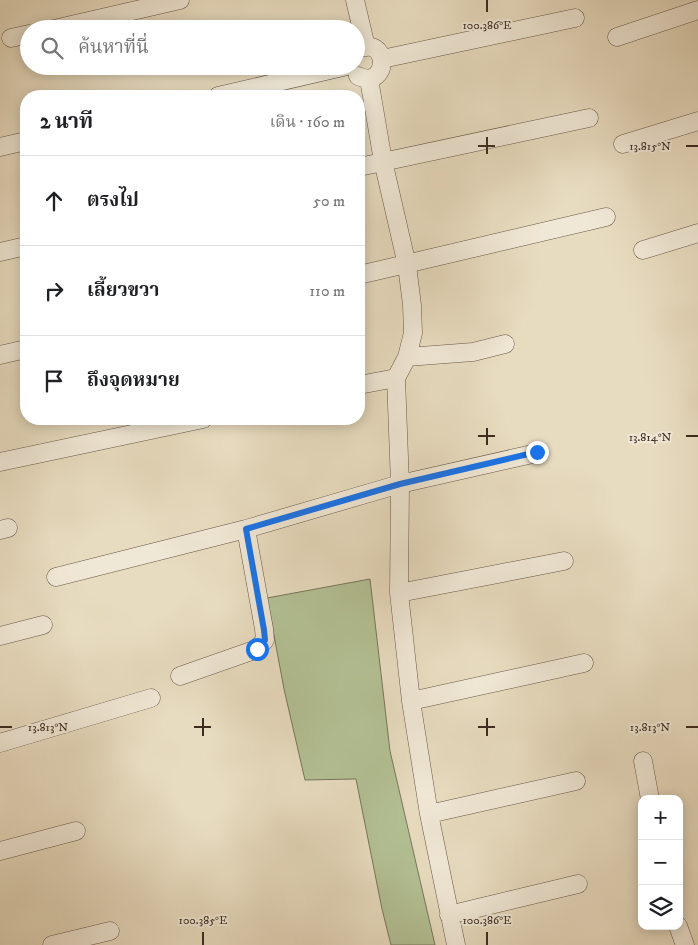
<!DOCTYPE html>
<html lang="th">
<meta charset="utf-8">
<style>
body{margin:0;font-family:"IM FELL DW Pica","Noto Serif Thai",serif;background:#f2f2f2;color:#202124}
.controls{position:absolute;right:15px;bottom:15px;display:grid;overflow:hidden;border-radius:10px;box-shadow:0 2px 12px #0003}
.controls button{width:45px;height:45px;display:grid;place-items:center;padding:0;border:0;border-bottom:1px solid #e0e0e0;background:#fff;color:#202124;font:25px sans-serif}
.stop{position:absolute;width:15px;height:15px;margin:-11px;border:4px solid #1a73e8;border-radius:50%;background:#fff}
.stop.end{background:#1a73e8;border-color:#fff;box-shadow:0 1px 5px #0008}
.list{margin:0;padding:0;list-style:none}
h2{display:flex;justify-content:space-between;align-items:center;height:65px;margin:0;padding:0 20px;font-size:21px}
h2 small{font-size:16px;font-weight:400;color:#757577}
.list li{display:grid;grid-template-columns:32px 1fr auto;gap:15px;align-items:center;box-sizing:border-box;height:90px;padding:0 20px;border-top:1px solid #e0e0e0}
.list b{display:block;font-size:19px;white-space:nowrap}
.list em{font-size:16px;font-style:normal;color:#757577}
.icon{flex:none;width:28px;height:28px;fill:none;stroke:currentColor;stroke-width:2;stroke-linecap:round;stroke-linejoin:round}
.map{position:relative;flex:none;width:698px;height:945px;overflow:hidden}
.search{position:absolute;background:#fff;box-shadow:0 2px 12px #0003;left:20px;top:20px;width:345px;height:55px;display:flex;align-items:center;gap:12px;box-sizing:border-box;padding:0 18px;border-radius:28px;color:#757577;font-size:19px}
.panel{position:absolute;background:#fff;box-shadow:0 2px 12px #0003;left:20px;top:90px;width:345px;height:335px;border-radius:20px}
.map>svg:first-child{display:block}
.green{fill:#b3c195;stroke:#78765a}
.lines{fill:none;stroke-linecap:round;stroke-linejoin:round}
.street-casing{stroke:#685748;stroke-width:19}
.street{stroke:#f0e8d6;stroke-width:18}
.route{stroke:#1a73e8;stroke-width:6}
.ticks{fill:none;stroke:#3d2b20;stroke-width:2}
.ticks-label{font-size:12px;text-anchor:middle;fill:#3d2b20;stroke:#f0e8d6;stroke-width:4;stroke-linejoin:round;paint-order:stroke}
</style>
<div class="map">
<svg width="698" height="945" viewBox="0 0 698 945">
<rect width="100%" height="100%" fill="#e8dcc0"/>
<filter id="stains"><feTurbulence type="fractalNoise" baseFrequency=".004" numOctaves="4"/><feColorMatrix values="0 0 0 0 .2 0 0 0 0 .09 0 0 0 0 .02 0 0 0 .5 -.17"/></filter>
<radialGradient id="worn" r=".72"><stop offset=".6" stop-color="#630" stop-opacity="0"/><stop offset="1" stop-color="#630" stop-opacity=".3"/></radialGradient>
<path class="green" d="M370,579L390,751L435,945H391L382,909L356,779L305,780L284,689L267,598Z"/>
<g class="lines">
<defs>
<path id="street" d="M355,0L366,47
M54,29L180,0
M617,37L698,10
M11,38L29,34
M356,50C390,32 390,91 358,76
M382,59L575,18
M369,79L383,161L407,265L412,305L413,333L407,357L396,378L400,484L399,593L411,701L429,814L456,945
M218,96L347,66
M623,144L698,121
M0,147L26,141
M359,167L589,118
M643,250L698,233
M0,252L26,246
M359,275L606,217
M0,355L26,349
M407,357L473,352L505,344
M359,385L396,378
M0,462L203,419
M0,530L8,528
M56,577L246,529L400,484L537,453
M399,593L564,561
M0,636L43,625
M180,676L257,649L265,640L264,629L246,529
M411,701L584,663
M0,743L151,698
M643,761L650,799
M429,814L576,781
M0,851L76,831
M449,915L578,884
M678,926L685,945
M52,945L110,931"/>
</defs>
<use href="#street" class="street-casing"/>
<use href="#street" class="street"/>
</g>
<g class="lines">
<path class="route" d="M257,649L265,640L264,630L246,529L400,484L537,452"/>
</g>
<path class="ticks" d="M487,0V12M487,137V154M478,146H495M686,146H698M487,428V445M478,436H495M686,436H698M203,718V736M487,718V736M0,727H12M194,727H211M478,727H495M686,727H698M203,932V945M487,932V945"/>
<g class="ticks-label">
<text x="487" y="29">100.386°E</text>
<text x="650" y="150">13.815°N</text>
<text x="650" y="441">13.814°N</text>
<text x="48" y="731">13.813°N</text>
<text x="650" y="731">13.813°N</text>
<text x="203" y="924">100.385°E</text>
<text x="487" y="924">100.386°E</text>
</g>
<rect width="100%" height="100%" filter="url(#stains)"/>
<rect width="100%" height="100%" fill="url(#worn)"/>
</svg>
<div class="controls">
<button>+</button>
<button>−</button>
<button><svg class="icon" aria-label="layers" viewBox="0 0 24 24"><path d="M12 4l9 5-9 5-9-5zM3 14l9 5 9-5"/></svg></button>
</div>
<div class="stop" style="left:257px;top:649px"></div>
<div class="stop end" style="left:537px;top:452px"></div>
<div class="search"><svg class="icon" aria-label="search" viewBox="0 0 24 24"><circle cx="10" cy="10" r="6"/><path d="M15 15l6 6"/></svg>ค้นหาที่นี่</div>
<section class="panel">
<h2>2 นาที<small>เดิน · 160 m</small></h2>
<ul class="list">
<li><svg class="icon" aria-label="ahead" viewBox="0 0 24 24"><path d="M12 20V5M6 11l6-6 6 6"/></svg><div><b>ตรงไป</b></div><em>50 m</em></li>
<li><svg class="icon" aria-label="right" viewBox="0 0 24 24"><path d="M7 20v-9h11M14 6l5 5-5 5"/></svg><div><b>เลี้ยวขวา</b></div><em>110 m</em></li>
<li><svg class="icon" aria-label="arrive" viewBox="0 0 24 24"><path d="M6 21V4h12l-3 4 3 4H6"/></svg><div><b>ถึงจุดหมาย</b></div></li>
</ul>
</section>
</div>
